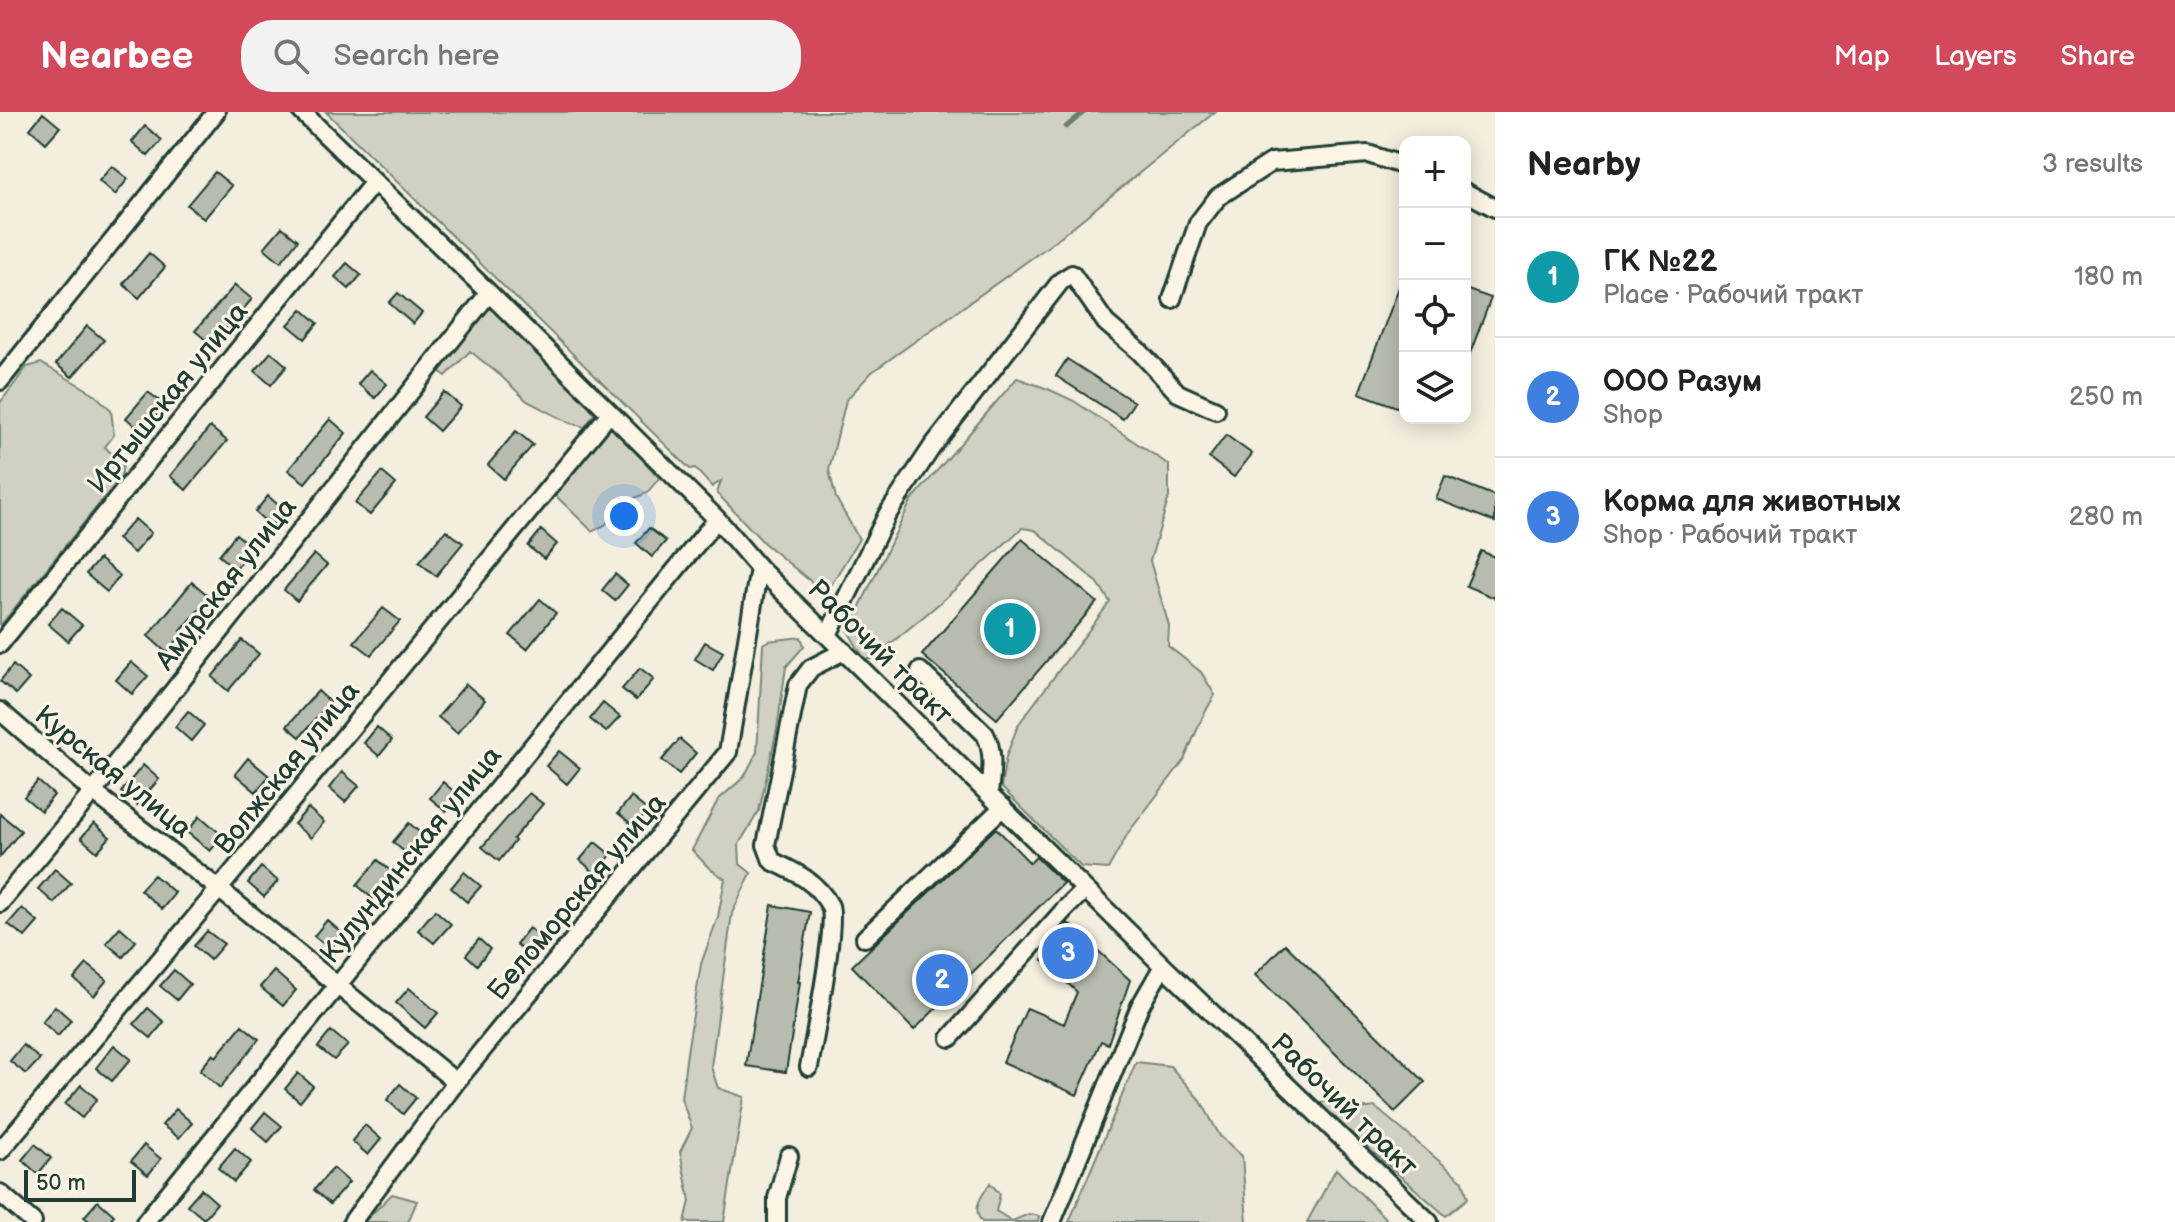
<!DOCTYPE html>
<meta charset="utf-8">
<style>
body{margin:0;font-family:"Balsamiq Sans",sans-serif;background:#f2f2f2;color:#222}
.controls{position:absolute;right:24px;top:24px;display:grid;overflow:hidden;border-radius:16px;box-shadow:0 4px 20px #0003}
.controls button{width:72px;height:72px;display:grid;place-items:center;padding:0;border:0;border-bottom:2px solid #e0e0e0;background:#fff;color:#222;font:40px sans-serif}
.scale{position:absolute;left:24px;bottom:20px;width:112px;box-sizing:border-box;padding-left:8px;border:4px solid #1f3d34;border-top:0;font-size:22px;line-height:28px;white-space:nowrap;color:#1f3d34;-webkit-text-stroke:6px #fcf5e5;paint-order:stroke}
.you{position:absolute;left:624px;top:404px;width:28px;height:28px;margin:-20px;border:6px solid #fff;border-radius:50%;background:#1a73e8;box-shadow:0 0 0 12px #1a73e833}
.badge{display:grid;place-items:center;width:52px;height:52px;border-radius:50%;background:#d1495b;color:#fff;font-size:26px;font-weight:700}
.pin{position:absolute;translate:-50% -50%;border:4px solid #fff;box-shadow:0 2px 8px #0006}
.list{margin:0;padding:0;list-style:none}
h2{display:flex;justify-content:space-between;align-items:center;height:104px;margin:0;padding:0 32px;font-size:34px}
h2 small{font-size:26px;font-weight:400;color:#767676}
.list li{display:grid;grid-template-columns:52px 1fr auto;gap:24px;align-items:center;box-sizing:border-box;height:120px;padding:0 32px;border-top:2px solid #e0e0e0}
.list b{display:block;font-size:30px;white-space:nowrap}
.list p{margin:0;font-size:26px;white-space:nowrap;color:#767676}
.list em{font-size:26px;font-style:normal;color:#767676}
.icon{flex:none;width:44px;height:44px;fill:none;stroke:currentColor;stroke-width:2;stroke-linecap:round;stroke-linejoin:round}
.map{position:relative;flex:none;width:1495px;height:1110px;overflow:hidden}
header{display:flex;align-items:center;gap:48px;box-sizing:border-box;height:112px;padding:0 40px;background:#d1495b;color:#fff}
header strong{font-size:38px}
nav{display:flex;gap:44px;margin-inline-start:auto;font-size:28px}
.search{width:560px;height:72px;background:#f2f2f2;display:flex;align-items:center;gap:20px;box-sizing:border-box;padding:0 28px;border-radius:32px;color:#767676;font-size:30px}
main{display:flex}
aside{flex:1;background:#fff}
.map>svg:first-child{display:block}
.green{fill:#d0d1c2;stroke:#78877b;stroke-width:2}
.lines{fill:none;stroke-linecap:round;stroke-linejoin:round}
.stream{stroke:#6c7d72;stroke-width:5}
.building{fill:#b8bcae;stroke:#1f3d34;stroke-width:2}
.minor-casing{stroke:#1f3d34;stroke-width:22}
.minor{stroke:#fcf5e5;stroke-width:16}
.labels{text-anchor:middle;stroke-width:6;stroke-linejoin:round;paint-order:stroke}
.street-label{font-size:28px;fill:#1f3d34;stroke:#fcf5e5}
</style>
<header>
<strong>Nearbee</strong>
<div class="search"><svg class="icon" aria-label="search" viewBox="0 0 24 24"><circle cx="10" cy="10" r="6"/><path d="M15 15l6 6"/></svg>Search here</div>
<nav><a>Map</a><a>Layers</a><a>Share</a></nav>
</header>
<main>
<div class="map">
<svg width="1495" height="1110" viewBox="0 0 1495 1110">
<rect width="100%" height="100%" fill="#f3eede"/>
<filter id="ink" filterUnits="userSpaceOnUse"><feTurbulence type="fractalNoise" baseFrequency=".0125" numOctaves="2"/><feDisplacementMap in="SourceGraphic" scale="16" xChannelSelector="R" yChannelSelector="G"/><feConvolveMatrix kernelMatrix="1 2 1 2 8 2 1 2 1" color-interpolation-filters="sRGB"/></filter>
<g filter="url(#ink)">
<path class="green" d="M326,0H1215L1050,133L872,260L846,288L829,358L836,386L859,427L831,473L820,477L764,431L717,381L721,369L712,375L695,356L690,357Z
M493,194L588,292L594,302L585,315L570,311L527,289L501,264L470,239L446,264L438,258L488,195Z
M41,251L93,281L111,298L114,323L105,335L123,353L121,365L0,514V291L27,255Z
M1017,266L1048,277L1074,289L1169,353V385L1150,449L1169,514L1168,534L1201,560L1215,583L1203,604L1184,648L1128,721L1108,757L1081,755L1001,675L1006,645L1018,613L1110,490L1098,471L1035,418L1022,416L941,490L872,547H864L848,519L911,389Z
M608,315L618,320L659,366L647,381L630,388L605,413L592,419L555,383L560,374Z
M801,525L804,534L786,555L777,617L759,699L739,732L740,752L751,761L732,801L711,955L718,976L744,985L724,1110H685L690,1089L680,1040L692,1016L681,986L687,941L701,852L718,805L725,767L709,756L692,738L718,688L744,665L757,640L763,532L768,529Z
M1136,950L1170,954L1201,989L1220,1024L1242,1044L1247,1110H1069Z
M1329,986C1345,994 1357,999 1375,995L1463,1069L1468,1086L1446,1104L1319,993Z
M1336,1057L1389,1110H1307Z
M990,1071L1000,1082L996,1099L1012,1109L1029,1102L1039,1104L1038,1110H982C971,1096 982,1084 990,1071Z
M392,1082L417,1089L408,1110H364Z"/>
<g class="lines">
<path class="stream" d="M1066,15L1084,0"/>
</g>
<path class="building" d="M43,1L60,15L46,31L30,17Z
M145,14L162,28L148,44L132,30Z
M112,54L128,67L115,83L99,69Z
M215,60L232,74L204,107L187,93Z
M282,115L298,128L281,150L264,136Z
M149,141L165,155L139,186L123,172Z
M347,151L361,163L349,177L335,165Z
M1404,162H1405V298L1359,281Z
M235,173L252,187L212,233L195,219Z
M1465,177L1491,186L1466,252H1465Z
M398,181L422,201L413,212L389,191Z
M302,197L318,211L305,227L288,213Z
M87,214L104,228L72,265L56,252Z
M271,240L287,254L271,273L255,259Z
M1067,247L1134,290L1123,307L1056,264Z
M370,258L387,272L375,286L358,272Z
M148,280L165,293L142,320L126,306Z
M444,280L461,294L439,319L423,305Z
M330,307L346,321L305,371L288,358Z
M210,315L227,329L186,378L170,364Z
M516,319L533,333L504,367L488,353Z
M1226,323L1252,342L1234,365L1209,346Z
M382,360L396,372L370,403L355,391Z
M1445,364L1495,384V410L1436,387Z
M268,384L284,398L271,414L255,400Z
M135,407L151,421L134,441L117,427Z
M649,416L666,429L652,445L636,431Z
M446,418L463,431L436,464L419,450Z
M541,418L557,432L544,447L528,434Z
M236,422L253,436L235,457L219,443Z
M1022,427L1097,490L997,607L922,543Z
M1481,439L1495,445V486L1466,474Z
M314,442L327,453L297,489L284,478Z
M99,447L120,464L107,480L86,462Z
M615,462L628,473L615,489L602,478Z
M192,470L210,485L181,519L183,521L167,541L148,524Z
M540,487L556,501L527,537L510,523Z
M62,496L82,513L68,529L48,512Z
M383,496L400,509L371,543L354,530Z
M242,528L259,542L228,579L212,565Z
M705,530L723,540L713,558L695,547Z
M131,550L148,564L132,582L116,568Z
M13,553L29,567L16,582L0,569Z
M640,556L654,567L636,588L622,577Z
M466,572L485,588L457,621L438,605Z
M318,579L330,590L300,625L287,614Z
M603,591L620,605L606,620L590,607Z
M188,599L204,613L191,629L175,615Z
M377,615L392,628L379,644L364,631Z
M680,627L696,641L679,662L662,648Z
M559,639L580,656L567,672L546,654Z
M248,646L269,664L256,680L235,662Z
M143,653L159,667L137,693L121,680Z
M342,660L359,674L345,690L329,676Z
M38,669L54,683L41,699L24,685Z
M443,670L459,684L446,699L430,686Z
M529,681L543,692L513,727L515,729L499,749L482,735Z
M631,685L648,699L635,715L618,701Z
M308,696L324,710L311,726L294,712Z
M0,702L21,719L0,745Z
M200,704L223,724L210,739L187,720Z
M94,711L110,725L97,740L81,726Z
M409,711L425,725L409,744L393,730Z
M996,716L1030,751L1036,745L1063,771L914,918L852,854Z
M595,730L611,743L596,762L580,748Z
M378,748L394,762L373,787L357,773Z
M261,755L278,769L264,785L248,771Z
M55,757L71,771L54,791L38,777Z
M464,760L481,774L467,790L451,776Z
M154,763L175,781L162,797L140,778Z
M772,793L810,800L798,870H800L786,960L746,954Z
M22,796L38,810L25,825L8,812Z
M435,798L451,812L434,831L418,818Z
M327,808L343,822L330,837L314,824Z
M1068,811L1130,868L1108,932L1101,929L1077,983L1003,950L1027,896L1064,912L1077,880L1043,848L1064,828L1058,822Z
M120,815L136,829L123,845L106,831Z
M529,816L546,830L532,846L516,832Z
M207,819L224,832L210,848L194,834Z
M479,827L490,837L477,853L466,843Z
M1285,832L1425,970L1395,1000L1255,863Z
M87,852L107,868L94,884L74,867Z
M174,858L190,872L177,888L160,874Z
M274,859L296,878L283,894L260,875Z
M409,876L438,901L425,916L396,891Z
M55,894L71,908L58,924L42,910Z
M148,896L164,910L151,926L134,912Z
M242,913L259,927L220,976L200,958L213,942L216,945Z
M331,919L348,933L334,948L318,935Z
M23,933L40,947L26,962L10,949Z
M114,933L131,947L112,969L96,956Z
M298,961L313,974L300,990L285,977Z
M400,972L416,986L403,1002L387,988Z
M81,973L97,987L82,1006L65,992Z
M176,997L192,1011L179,1026L162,1013Z
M265,1000L282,1014L268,1030L252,1016Z
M365,1013L381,1027L368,1043L352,1029Z
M35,1032L51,1046L38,1062L22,1048Z
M144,1033L161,1047L148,1063L131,1049Z
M235,1036L251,1050L234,1070L218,1056Z
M333,1056L349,1070L330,1092L314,1078Z
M201,1077L217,1091L204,1107L187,1093Z
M98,1089L114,1103L108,1110H90L84,1105Z"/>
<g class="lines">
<defs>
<path id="minor" d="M302,0L489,181L717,407L759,456L1160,851L1429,1110
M1465,80L1495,96
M1172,187L1198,111L1218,85L1272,50L1368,42L1405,54
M0,269L216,0
M828,523L887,403L932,335L1061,169L1072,162L1106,211L1140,240L1178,281L1216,298
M0,532L374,70
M920,559L985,622C995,641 991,661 989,682
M0,599L93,680L219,777L456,970
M0,791L93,680L489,181
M865,826L1003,695
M950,926L1065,797L1085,777
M809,955C814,929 837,810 830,794C817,770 796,760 772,749L766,733L798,573L811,556L844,539
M0,1039L219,777L610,301
M0,1081L33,1110
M145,1110L717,407
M352,1110L456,970L728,640L759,456
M777,1110V1086L789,1044
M1052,1110L1140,894L1163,854"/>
</defs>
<use href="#minor" class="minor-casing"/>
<use href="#minor" class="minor"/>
</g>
</g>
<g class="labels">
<g class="street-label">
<text transform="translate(167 285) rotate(-51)" y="10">Иртышская улица</text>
<text transform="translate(225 471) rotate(-52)" y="10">Амурская улица</text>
<text transform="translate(881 539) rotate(45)" y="10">Рабочий тракт</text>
<text transform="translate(286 655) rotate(-51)" y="10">Волжская улица</text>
<text transform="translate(114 659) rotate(39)" y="10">Курская улица</text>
<text transform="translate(410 742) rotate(-51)" y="10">Кулундинская улица</text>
<text transform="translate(576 784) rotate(-50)" y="10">Беломорская улица</text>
<text transform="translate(1345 992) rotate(44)" y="10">Рабочий тракт</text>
</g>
</g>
</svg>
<div class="controls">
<button>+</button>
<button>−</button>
<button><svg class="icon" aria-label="locate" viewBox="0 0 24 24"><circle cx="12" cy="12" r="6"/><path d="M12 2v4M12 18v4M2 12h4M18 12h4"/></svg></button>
<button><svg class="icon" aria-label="layers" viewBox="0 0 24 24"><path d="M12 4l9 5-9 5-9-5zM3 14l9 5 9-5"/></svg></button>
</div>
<div class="scale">50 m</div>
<div class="you"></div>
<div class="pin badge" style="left:1010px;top:517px;background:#0f9aa8">1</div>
<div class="pin badge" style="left:942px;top:868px;background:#3f7fe0">2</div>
<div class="pin badge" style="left:1068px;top:841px;background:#3f7fe0">3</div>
</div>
<aside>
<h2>Nearby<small>3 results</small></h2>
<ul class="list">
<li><span class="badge" style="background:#0f9aa8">1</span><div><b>ГК №22</b><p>Place · Рабочий тракт</p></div><em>180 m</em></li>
<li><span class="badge" style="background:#3f7fe0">2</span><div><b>ООО Разум</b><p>Shop</p></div><em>250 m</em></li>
<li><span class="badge" style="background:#3f7fe0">3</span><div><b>Корма для животных</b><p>Shop · Рабочий тракт</p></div><em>280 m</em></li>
</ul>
</aside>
</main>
